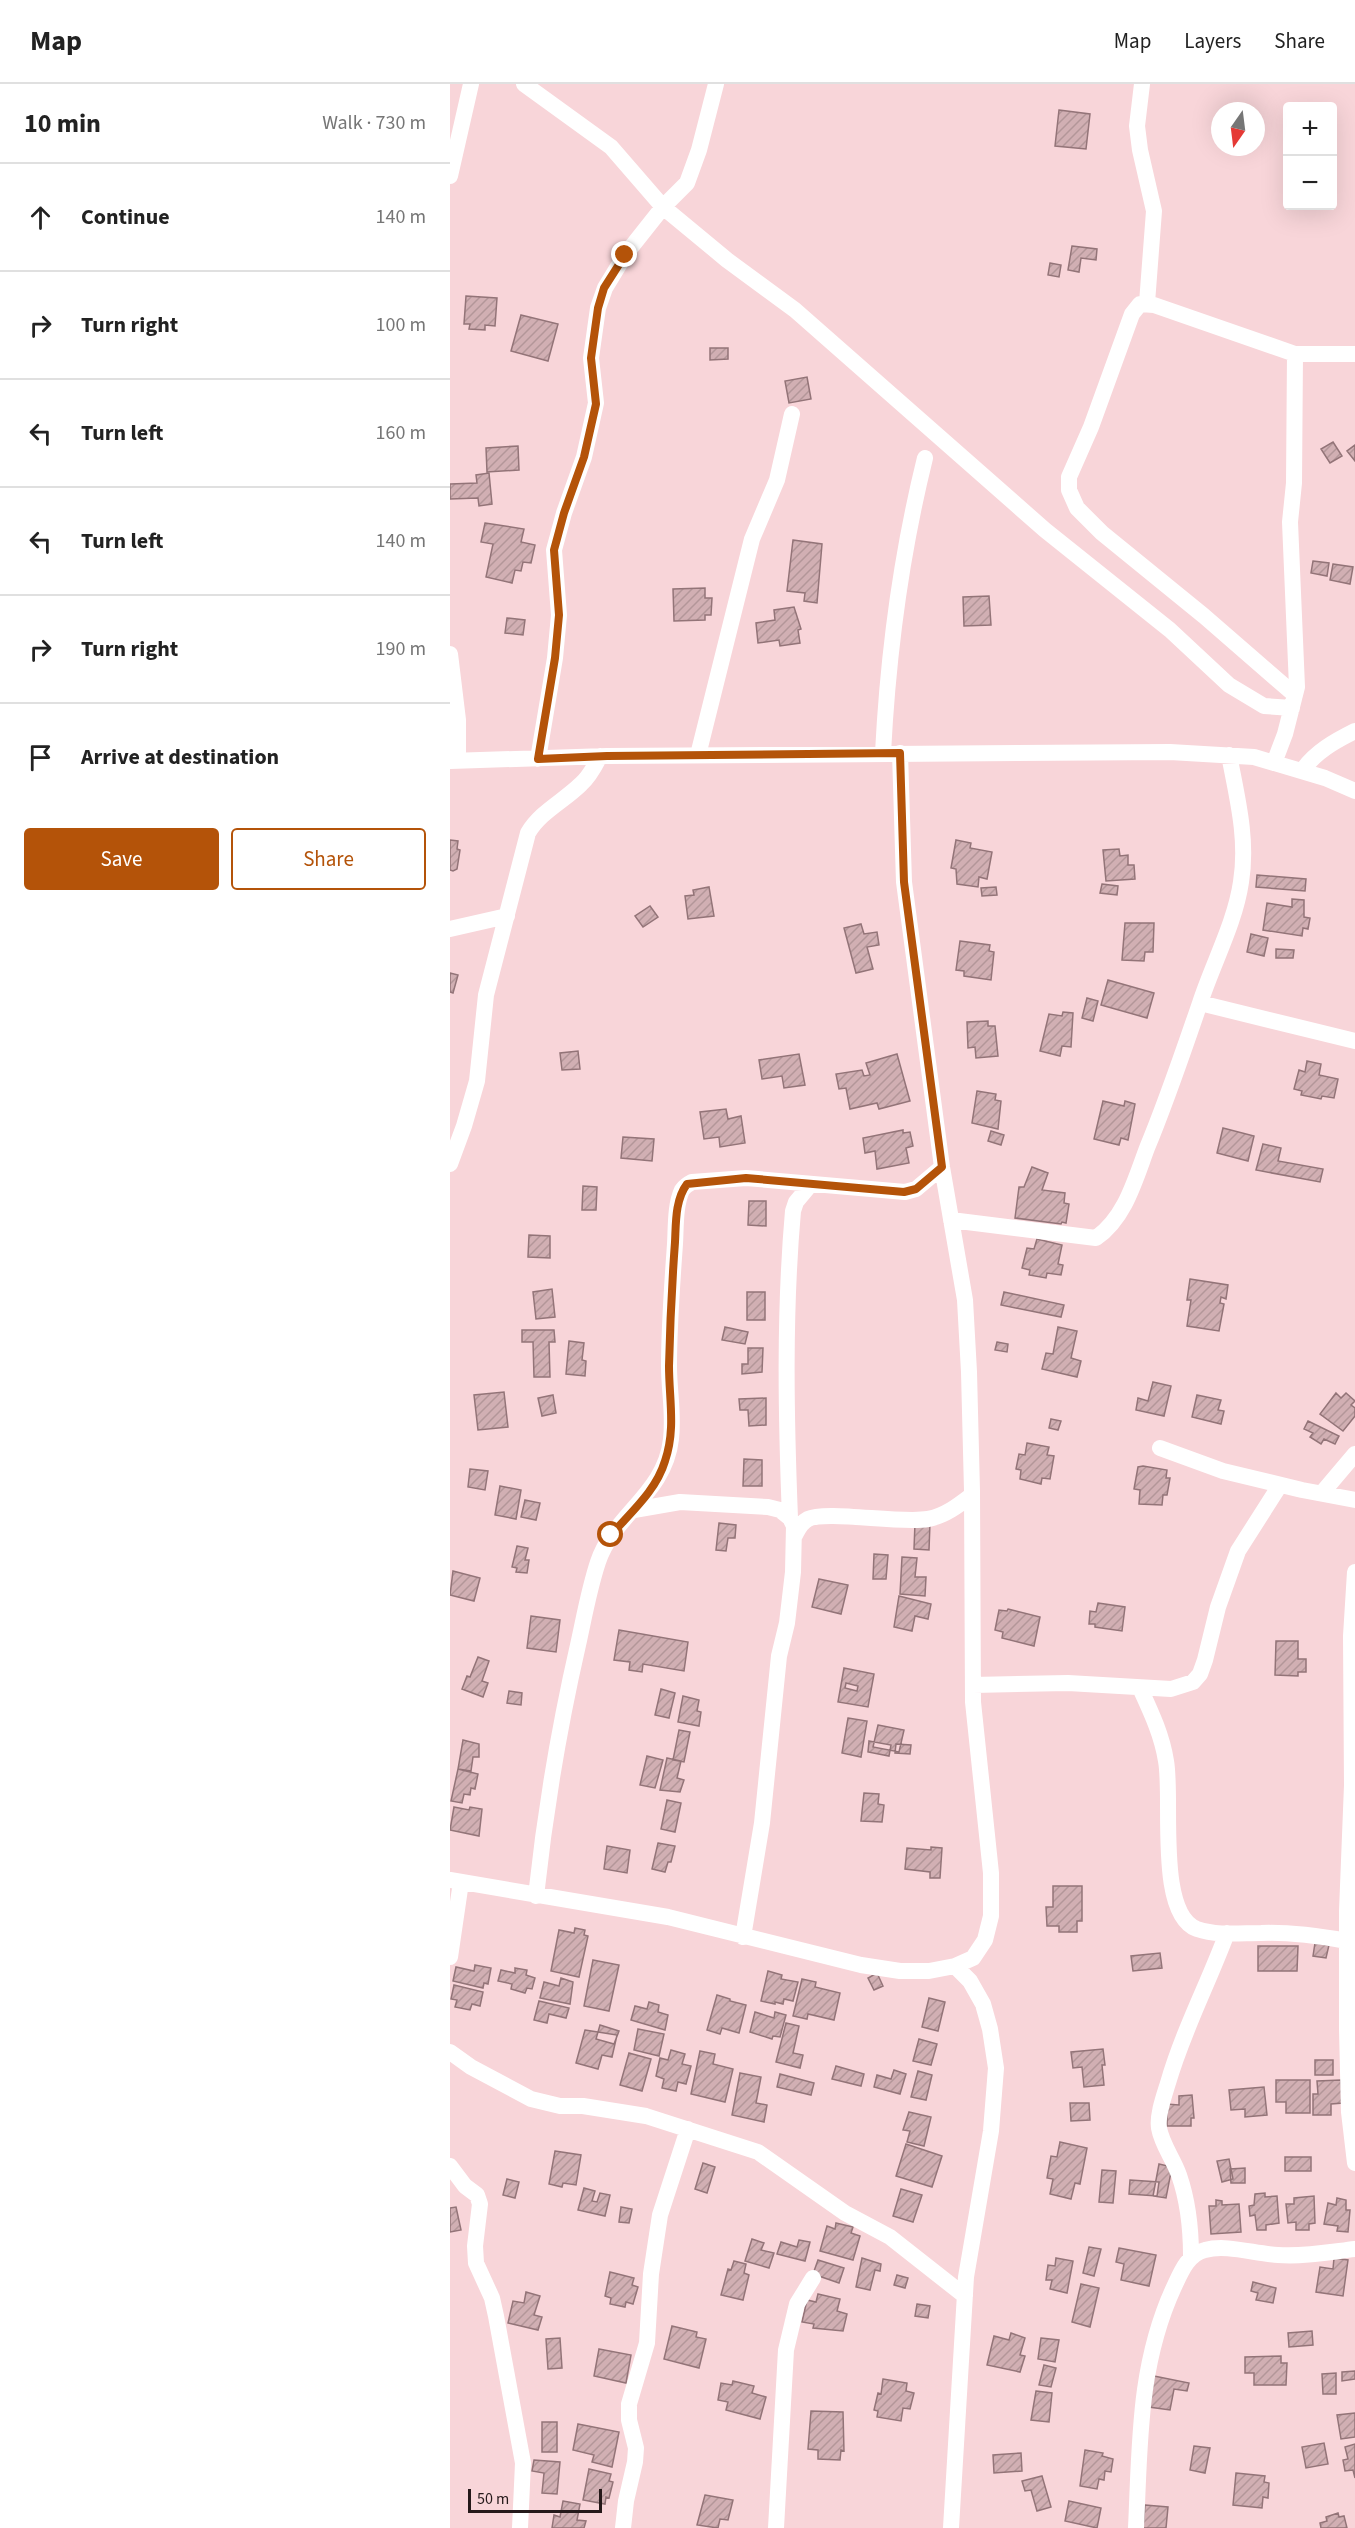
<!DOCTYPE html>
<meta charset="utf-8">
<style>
body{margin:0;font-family:"Source Sans 3",sans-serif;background:#f2f2f2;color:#222}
.controls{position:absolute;right:18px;top:18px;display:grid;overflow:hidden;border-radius:6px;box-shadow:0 6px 24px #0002}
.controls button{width:54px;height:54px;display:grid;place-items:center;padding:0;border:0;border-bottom:2px solid #e0e0e0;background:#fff;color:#222;font:30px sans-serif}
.compass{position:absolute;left:761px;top:18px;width:54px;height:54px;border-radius:50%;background:#fff;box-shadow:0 6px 24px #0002;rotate:194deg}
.scale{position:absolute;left:18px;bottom:15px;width:134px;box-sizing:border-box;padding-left:6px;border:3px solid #25191a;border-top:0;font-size:16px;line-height:21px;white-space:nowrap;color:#25191a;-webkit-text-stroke:4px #f8d5d9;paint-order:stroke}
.stop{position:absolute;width:18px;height:18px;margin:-14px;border:4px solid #b45309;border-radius:50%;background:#fff}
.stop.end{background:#b45309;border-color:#fff;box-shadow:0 2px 6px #0008}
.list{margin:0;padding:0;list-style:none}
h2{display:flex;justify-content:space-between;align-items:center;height:78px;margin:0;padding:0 24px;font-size:26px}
h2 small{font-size:20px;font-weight:400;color:#767676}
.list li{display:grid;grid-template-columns:39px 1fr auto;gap:18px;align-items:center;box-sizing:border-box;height:108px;padding:0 24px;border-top:2px solid #e0e0e0}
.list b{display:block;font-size:22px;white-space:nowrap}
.list em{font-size:20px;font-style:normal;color:#767676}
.actions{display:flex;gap:12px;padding:18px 24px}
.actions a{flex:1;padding:14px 0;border:2px solid #b45309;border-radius:6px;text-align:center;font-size:21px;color:#b45309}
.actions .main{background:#b45309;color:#fff}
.icon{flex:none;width:33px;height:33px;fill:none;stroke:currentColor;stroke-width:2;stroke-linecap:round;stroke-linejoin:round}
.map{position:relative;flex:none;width:905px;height:2444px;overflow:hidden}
header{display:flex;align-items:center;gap:36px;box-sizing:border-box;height:84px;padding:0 30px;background:#fff;border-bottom:2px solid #e0e0e0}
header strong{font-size:28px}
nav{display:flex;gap:33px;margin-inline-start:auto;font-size:21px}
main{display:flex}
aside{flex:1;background:#fff}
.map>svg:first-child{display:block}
.building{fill:url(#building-hatch);stroke:#937478;stroke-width:1.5;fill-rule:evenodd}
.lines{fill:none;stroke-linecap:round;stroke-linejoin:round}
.street{stroke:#fff;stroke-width:16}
.route{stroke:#b45309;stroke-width:8}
</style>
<header>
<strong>Map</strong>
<nav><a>Map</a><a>Layers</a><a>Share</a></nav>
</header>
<main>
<aside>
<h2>10 min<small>Walk · 730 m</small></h2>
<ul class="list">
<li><svg class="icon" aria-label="ahead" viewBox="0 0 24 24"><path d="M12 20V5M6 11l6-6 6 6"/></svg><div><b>Continue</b></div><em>140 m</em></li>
<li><svg class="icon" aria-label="right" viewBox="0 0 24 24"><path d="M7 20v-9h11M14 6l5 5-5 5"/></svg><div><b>Turn right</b></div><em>100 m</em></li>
<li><svg class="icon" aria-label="left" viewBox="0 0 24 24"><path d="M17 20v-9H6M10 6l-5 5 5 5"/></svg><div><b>Turn left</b></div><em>160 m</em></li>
<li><svg class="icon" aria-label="left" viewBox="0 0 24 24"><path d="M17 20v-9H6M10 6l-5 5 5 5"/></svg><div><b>Turn left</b></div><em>140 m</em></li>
<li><svg class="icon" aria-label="right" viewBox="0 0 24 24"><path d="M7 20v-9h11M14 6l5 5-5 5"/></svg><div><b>Turn right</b></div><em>190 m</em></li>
<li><svg class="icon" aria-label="arrive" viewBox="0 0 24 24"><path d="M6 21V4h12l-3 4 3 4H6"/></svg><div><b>Arrive at destination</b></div></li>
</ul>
<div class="actions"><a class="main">Save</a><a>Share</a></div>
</aside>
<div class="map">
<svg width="905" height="2444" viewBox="0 0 905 2444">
<defs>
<pattern id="building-hatch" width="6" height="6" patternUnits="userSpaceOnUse" patternTransform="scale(1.5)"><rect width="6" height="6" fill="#d1afb3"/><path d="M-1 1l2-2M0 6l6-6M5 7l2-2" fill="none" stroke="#b39699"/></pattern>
</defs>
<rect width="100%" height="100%" fill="#f8d5d9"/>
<path class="building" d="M609,26L640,30L636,65L605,62Z
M622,162L647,165L646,176L631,174L629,188L618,186Z
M600,179L611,181L609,193L598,191Z
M16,212L47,214L45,242L35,241V246L19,245L20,240H14Z
M71,231L108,240L98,277L61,267Z
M260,264H278V275L260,276Z
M357,293L361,315L339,319L335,297Z
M883,358L892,372L880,379L871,365Z
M905,361V377L897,367Z
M68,362L69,386L37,388L36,364Z
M39,389L42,420L29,422L28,414L0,415V400L27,399L26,391Z
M35,439L74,445L71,458L85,461L81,479L73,478L71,487L65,486L62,499L36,493L43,460L31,458Z
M343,456L372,460L367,519L354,517L355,509L337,507Z
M863,477L879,479L877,492L861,489Z
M883,480L903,483L900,500L880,496Z
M255,504V514H262L261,531H255V536L224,537L223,505Z
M539,512L541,541L514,542L513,513Z
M344,523L351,545L348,546L350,559L330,562L329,556L308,559L306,539L325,536L324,526Z
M57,534L75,536L73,551L55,549Z
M0,756L8,757L7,765L10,766L7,785L3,787L0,786Z
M506,756L521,759L520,764L542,768L537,795L529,793L528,803L507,800L506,785L501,784Z
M669,765L670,772L678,771V781H684L685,795L656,797L653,766Z
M807,791L856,795L855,807L806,803Z
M652,800L668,802L667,811L650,809Z
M259,803L264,832L238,835L235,812L244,811L243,806Z
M546,803L547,811L532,812L531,804Z
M842,815L854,816V833L860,834L858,845L853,844L852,852L813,846L817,819L842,823Z
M200,822L208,833L193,843L185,832Z
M675,839H704L703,868H695L694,877L672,876Z
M411,840L414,850L427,848L429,861L417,863L423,885L406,889L394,844Z
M801,850L818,854L814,872L797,868Z
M510,857L540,861L539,867L544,868L541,896L514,892V887L506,886Z
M826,865L844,866L843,874H826Z
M0,889L8,891L3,909L0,908Z
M658,896L704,909L697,934L651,921Z
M637,914L648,917L643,937L632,934Z
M613,928L623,929L621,963L612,962L610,972L590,967L599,930L612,932Z
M538,937V942H545L548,972L526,974L525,963L518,964L517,938Z
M128,967L130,985L112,986L110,969Z
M349,970L355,1001L334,1004L332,992L312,995L309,976Z
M447,970L460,1017L429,1025L427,1019L400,1025L396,1004L389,1005L386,990L412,986L414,992L420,991L416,979Z
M857,977L871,980L869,991L888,995L884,1014L872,1012L871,1015L851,1011L852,1007L844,1005L849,986L855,988Z
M527,1007L546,1010L545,1016L551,1017L548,1045L522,1039Z
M653,1017L674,1022L675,1017L685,1020L678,1056L671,1054L669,1061L644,1055Z
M276,1025L278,1035L291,1032L295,1059L270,1063L269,1053L254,1055L250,1028Z
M773,1044L804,1052L798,1077L767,1069Z
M453,1046V1049L460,1048L463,1062L456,1064L459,1079L427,1085L425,1067L415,1069L413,1054Z
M541,1047L554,1051L551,1061L538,1057Z
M173,1053L204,1055L202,1077L171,1074Z
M813,1060L831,1064L828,1077L873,1085L870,1098L806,1086Z
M582,1083L598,1089L592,1106L615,1109L614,1119L619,1120L616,1139L612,1138L611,1140L565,1134L569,1103H574Z
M133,1102L147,1103L146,1126H132Z
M299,1117H316V1142L298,1141Z
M79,1151L100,1152V1174L78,1173Z
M587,1155L612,1161L608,1180L613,1181L611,1191L597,1189L596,1194L579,1191L580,1186L572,1184L577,1164L584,1165Z
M740,1195L778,1201L776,1215L771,1213L770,1219L774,1220L769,1247L737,1242L741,1216H737Z
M102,1205L105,1233L86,1235L83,1208Z
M297,1208H315V1236H297Z
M554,1208L614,1221L611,1233L551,1221Z
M275,1243L298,1248L295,1260L272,1256Z
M608,1243L627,1247L621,1274L631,1277L627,1293L592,1285L596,1269L603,1270Z
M72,1246H104L105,1258H99L100,1293H84L83,1258H72Z
M119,1257L134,1259L132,1276L136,1277L135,1292L116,1290Z
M547,1258L558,1260L557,1268L545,1266Z
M298,1264H313L312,1288L292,1290V1280H298Z
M703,1298L721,1302L714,1332L686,1326L688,1314L698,1317Z
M54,1308L58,1343L28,1346L24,1311Z
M886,1309L891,1314L896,1309L905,1317L901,1321L905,1324V1332L893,1347L870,1330Z
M103,1311L106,1329L92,1332L88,1314Z
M747,1311L771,1316L768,1326L774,1327L771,1340L742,1333Z
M316,1314V1341L299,1342L298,1326H290L289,1315Z
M601,1335L611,1337L608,1346L599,1344Z
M858,1337L889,1352L885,1360L874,1355L871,1360L860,1353L863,1349L854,1345Z
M577,1359L599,1363L597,1371L604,1372L600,1395L592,1394L591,1400L570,1395L571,1386L566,1385L569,1370L575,1371Z
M294,1375L312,1376V1402H293Z
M693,1382L717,1386L716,1394H720L717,1411H713L712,1421L689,1420L690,1406L684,1405L688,1383Z
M20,1385L38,1387L35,1406L18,1403Z
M50,1402L71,1406L66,1435L45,1431Z
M75,1416L90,1419L86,1436L71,1433Z
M269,1439L286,1441L285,1454H278L276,1467L266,1466Z
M465,1439H480L479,1466L464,1465Z
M67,1462L78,1464L75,1476H79L77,1489L66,1488L67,1484L62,1483Z
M424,1470L438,1471L436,1495H423Z
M452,1473L467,1474L465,1493H476L475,1512L450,1510Z
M3,1487L30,1494L24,1517L0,1511Z
M369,1495L398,1501L391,1530L362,1523Z
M449,1512L481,1520L478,1535L465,1532L462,1547L444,1543Z
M648,1519L675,1523L672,1547L645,1543V1540H639L640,1527L646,1528Z
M558,1525L590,1533L584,1562L552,1554L553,1548L545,1546L549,1526L557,1527Z
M81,1532L110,1536L106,1568L77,1564Z
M169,1546L238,1558L234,1587L193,1580L192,1588L179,1586L180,1578L164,1576Z
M826,1557H848V1575H856V1588H848V1592L825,1591Z
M28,1573L39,1577L32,1597L38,1599L33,1613L12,1605L17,1592L20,1593Z
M394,1584L424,1590L418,1623L388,1618ZM396,1599L408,1602L407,1607L395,1604Z
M211,1605L225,1609L219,1634L205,1631Z
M59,1607L72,1609L71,1621L57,1619Z
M233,1612L249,1616L247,1627L251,1628L249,1642L228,1638Z
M398,1634L417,1637L411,1673L392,1669Z
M428,1641L454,1646L449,1668L423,1663Z
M229,1646L240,1648L234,1678L223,1676Z
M13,1656L29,1660V1673H23L21,1687L8,1685Z
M419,1657L441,1661L439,1672L418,1668Z
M446,1660L461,1661L460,1670L445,1669Z
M197,1672L213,1676L205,1704L190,1701Z
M217,1674L231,1677L227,1694L234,1696L230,1708L210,1706Z
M8,1685L28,1690L25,1705L21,1704L20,1711L14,1710L12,1719L1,1717Z
M414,1709L429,1710L428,1720L434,1721L432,1738L411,1737Z
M217,1716L231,1719L225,1748L211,1745Z
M4,1723L19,1726L20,1723L32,1725L29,1752L0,1746Z
M208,1759L225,1762L221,1778H218L215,1788L202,1785Z
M157,1762L180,1766L177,1789L154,1785Z
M481,1763L492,1764L490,1794H480V1788L455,1785L457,1764L481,1766Z
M603,1802H632V1837H627V1848H609V1842H597L596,1823H603Z
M125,1844L135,1846L134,1851L138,1852L129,1893L101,1887L109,1846L124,1849Z
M865,1859L879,1861L876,1874L863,1872Z
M808,1862H848L847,1887H808Z
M710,1869L712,1884L683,1887L681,1872Z
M143,1876L169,1881L159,1927L134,1922Z
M25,1881L41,1884L38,1900L34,1899L33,1904L3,1897L6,1883L24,1887Z
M65,1884L77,1886L76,1891L85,1894L82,1905L77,1904L75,1909L61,1905L62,1900L48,1897L51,1886L65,1889Z
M318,1887L332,1891L331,1895L348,1898L343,1917L334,1915L333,1920L325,1918V1920L311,1917Z
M427,1889L433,1902L424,1906L418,1894Z
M111,1894L123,1898L120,1920L90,1914L94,1898L109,1902Z
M352,1895L366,1898L365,1903L390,1909L384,1936L358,1930L357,1935L343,1932Z
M4,1901L33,1908L30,1922L22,1920L20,1926L5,1923L7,1916L1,1915Z
M267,1911L280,1915V1917L296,1921L289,1949L272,1944L270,1950L257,1946Z
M479,1914L495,1918L488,1947L472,1943Z
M89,1917L119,1924L116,1934L99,1930L97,1939L84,1936Z
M199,1918L209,1921L208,1928L218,1931L215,1946L181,1936L185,1922L197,1925Z
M305,1928L324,1934L325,1928L336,1931L330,1953L323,1952L322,1955L300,1948Z
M336,1939L349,1942L343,1969L353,1971L350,1984L326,1978Z
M150,1941L169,1947L164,1960L146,1955Z
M188,1945L214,1950L209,1972L184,1966Z
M135,1946L167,1951L162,1973L152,1971L148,1985L126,1979Z
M469,1955L487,1960L481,1981L463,1977Z
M653,1965L655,1981H652L654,2001L634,2003L632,1983L623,1984L621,1968Z
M221,1966L235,1970L232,1980L241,1982L236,2000L228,1998L226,2007L212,2004L214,1995L206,1992L210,1974L218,1976Z
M250,1967L265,1970L263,1980L283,1985L275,2018L241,2010Z
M179,1969L201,1975L192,2007L170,2001Z
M865,1976H883V1991H865Z
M386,1982L414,1990L411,2002L382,1995Z
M444,1986L456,1990L450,2010L424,2003L427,1991L441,1995Z
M468,1987L482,1991L476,2016L461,2013Z
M290,1989L311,1993L306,2019L317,2021L314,2038L282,2031Z
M330,1990L364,1999L361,2011L327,2003Z
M826,1996H860V2029H836V2018H826Z
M891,1996L893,2019L881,2020V2031H863V2010H868L867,1997Z
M814,2003L817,2031L795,2033V2025L781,2026L779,2006Z
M742,2011L744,2034H741V2042H717V2020L729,2021V2012Z
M620,2019H639L640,2036L621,2037Z
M459,2028L481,2033L474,2062L457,2058L460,2047L453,2046Z
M610,2058L637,2064L630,2100L625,2099L621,2115L600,2110L603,2095L597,2094L601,2072L607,2073Z
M456,2060L492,2072L482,2103L446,2092Z
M105,2067L131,2071L126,2101L113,2099L112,2103L99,2100Z
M835,2073H861V2087H835Z
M779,2075L783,2095L772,2098L767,2077Z
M253,2079L265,2083L257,2109L245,2105Z
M709,2080L722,2083L716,2114L703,2112Z
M795,2084V2099H781L780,2085Z
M652,2086L666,2087L663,2119L649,2118Z
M57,2095L69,2098L65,2114L53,2111Z
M680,2096L709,2098L707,2112L679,2110Z
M134,2104L145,2107L142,2117L147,2118L150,2109L160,2111L155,2132L128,2126Z
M451,2105L472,2111L463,2138L443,2132Z
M815,2109V2113L827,2112L829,2139L816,2141V2146H807L805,2131L800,2132L799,2122L804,2121L805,2110Z
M864,2112L865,2139L859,2140V2146H846V2138L838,2139L836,2120H844V2114Z
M887,2114L896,2116V2126H900L898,2148L887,2147L888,2142L874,2140L878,2119L886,2121Z
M766,2116L772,2117V2121L789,2120L791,2148L761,2150L759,2122H766Z
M6,2123L11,2146L0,2148V2124Z
M171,2123L182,2125L179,2139L169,2138Z
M386,2139L403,2143L401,2149L410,2152L403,2176L370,2167L377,2142L385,2145Z
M302,2155L314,2159L311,2166L324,2169L319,2184L295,2177Z
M349,2156L360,2158L355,2177L327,2170L331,2158L347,2163Z
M639,2163L651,2165L644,2192L633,2189Z
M669,2164L706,2171L699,2202L671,2196L674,2180L666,2178Z
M412,2174L431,2180L430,2187L425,2186L420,2206L406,2203Z
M606,2174L623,2177L617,2209L600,2205L602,2196H596L598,2181L605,2182Z
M884,2174L898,2176L893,2212L866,2208L870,2183L883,2185Z
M368,2176L394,2184L389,2199L363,2190Z
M284,2177L296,2180L294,2189L299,2191L293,2216L271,2211L278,2185L281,2186Z
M160,2188L184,2194L182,2201L188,2203L183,2220L176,2218L175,2223L160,2220L161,2214L155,2212Z
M447,2191L458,2194L455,2204L444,2201Z
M803,2198L826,2204L823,2219L806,2216L808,2209L801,2207Z
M631,2200L649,2204L640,2243L622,2238Z
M76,2208L90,2212L84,2231L92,2233L88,2246L58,2239L63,2217L74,2219Z
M368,2210L390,2215L387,2227L397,2230L393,2247L363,2244L364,2240L352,2238L357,2216L366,2218Z
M467,2220L480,2222L478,2234L465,2232Z
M222,2242L247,2248L246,2253L256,2255L249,2284L214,2275Z
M862,2247L863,2261L839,2263L838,2249Z
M561,2249L575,2254L570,2271L575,2272L570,2288L537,2281L544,2252L559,2256Z
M110,2254L112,2284L98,2285L96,2255Z
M591,2254L609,2256L605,2278L588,2275Z
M149,2265L181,2271L176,2299L144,2292Z
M831,2272V2279H837L836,2301H804V2289H795V2273Z
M594,2281L606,2284L601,2303L589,2301Z
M892,2288L905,2287V2295L892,2297Z
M886,2289V2310H873L872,2290Z
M704,2292L739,2299L737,2307L724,2305L720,2326L699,2323Z
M433,2295L457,2299L456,2307L464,2309L460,2325L453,2324L451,2337L427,2333L428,2327L424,2326L428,2309L431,2310Z
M283,2297L304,2302L302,2309L316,2313L310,2335L276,2326L278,2318L268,2316L271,2299L282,2301Z
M586,2307L602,2309L599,2338L581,2336Z
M361,2327L393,2328L394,2367L391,2366L390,2376L368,2375V2366L358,2365Z
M905,2329V2353L891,2355L887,2331Z
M92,2338H107V2368H92Z
M128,2340L169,2348L162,2383L142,2378L144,2371L123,2366Z
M874,2359L878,2380L856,2384L852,2363Z
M905,2360V2394L903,2386L895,2387L893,2376L898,2375L895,2363Z
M744,2362L760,2364L755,2389L740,2386Z
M635,2366L653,2369L652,2372L663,2375L661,2388L655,2387L654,2396L649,2395L647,2405L630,2402Z
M571,2369L572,2387L544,2389L543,2371Z
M84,2376L110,2378L107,2410L92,2409L94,2389L82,2387Z
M139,2385L161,2390L159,2397L163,2398L159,2414L156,2413L155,2420L133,2416Z
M786,2389L815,2392L814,2398L819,2399L818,2414L813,2413L812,2424L783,2421Z
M592,2392L601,2423L587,2427L581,2406L575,2407L572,2397Z
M255,2411L283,2416L278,2436L270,2435L268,2444L247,2441Z
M113,2417L130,2420L127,2436L136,2437L134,2444H102L104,2431L110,2433Z
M619,2417L651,2424L647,2444L615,2437Z
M695,2421L718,2423L716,2444H693Z
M888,2429L889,2433L894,2432L897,2444H871L870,2439L877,2437L876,2433Z"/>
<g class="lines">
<path class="street" d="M74,0L161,63L213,123L277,176L345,226L595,446L720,546L779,601L814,622L842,624
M692,0L687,42L690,66L704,127L697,219
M0,92L21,0
M0,570L8,636V677
M845,611L754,532L652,449L627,424L619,406V393L641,343L682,230L690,220L704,221L845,270H905
M433,669C438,570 451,471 475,374
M248,671L302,455L327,396L342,330
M88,675L105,574L109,531L104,466L114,429L134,373L146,319L141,274L148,224L155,204L175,171L213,123L237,99L249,66L266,0
M0,677L157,672L720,668L804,673L875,694L905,707
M824,679L835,650L847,603L840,438L844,399L845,270
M852,687C865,668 885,657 905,647
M0,845L57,832
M750,919L905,957
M0,1080L14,1042L27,997L36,911L78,749C90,728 114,717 131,700C139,693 145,682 150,672
M501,1136L646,1154C675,1134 685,1096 697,1064C717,1016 733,968 750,919C763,879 785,839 791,798C798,755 787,713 779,671
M710,1364L773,1387L852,1406L905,1416
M872,1409L905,1370
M184,1426L230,1418L318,1423L330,1426L340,1434L344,1442L343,1488L337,1539L329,1572L312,1739L293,1853
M340,1434C336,1332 334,1229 343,1127L346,1118L361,1100
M344,1453C348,1446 350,1439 358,1435C376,1426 450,1440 478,1435C495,1432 509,1421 522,1411
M905,1488L901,1552L902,1701L897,1827V1945L899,2028L905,2079
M523,1601L618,1599L721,1605L743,1598L750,1590L755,1576L768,1523L788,1467L830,1401
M690,1604C701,1628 712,1651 716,1677C723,1714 706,1830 747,1845C768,1852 790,1849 811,1849C840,1848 869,1852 897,1857
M0,1796L218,1833L411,1881L450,1887H479L505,1882L523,1874L535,1856L541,1832V1789L523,1618L522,1407L519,1288L515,1216L492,1083L454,798L450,669
M86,1812C95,1728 109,1644 128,1561C134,1534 139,1505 148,1478C164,1430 215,1410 221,1355C224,1330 219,1307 219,1282C219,1242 222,1201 225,1160C226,1143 225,1121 232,1106C235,1102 238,1100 242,1098L296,1094L455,1108L466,1105L492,1083
M0,1873L11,1798
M0,1968L21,1983L81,2015L110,2022H133L196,2032L308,2068L395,2129L440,2153L515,2212
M0,2082L15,2102L27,2111L30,2120L25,2162L26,2179L42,2214L46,2232L73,2379L70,2444
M741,2172C741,2145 738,2117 729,2091C723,2074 712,2061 709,2044C707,2031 714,2012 718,1999C733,1947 758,1900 777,1849
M173,2444L176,2417L185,2378L186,2364L179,2336V2320L197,2259L201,2190L210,2131L238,2045
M326,2444L336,2266L347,2220L363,2194
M501,2444L516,2193L541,2047L546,1984L540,1945L533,1920L520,1897L505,1882
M686,2444C690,2360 688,2281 724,2203C731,2188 738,2170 755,2166C777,2160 805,2170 828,2171C853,2173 880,2168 905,2165"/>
</g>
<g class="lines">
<path class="route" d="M161,1451C181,1428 206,1407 215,1377C226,1345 219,1315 219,1282C220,1241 222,1199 225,1158C226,1139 225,1116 237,1100L296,1094L454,1108L466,1105L492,1083L454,798L450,669L157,672L88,675L105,574L109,531L104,466L114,429L134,373L146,320L141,274L148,224L154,204L175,171"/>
</g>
</svg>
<div class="controls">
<button>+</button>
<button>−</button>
</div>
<svg class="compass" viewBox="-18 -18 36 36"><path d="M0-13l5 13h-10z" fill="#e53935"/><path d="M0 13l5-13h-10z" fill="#767676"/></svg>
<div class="scale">50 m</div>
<div class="stop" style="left:161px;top:1451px"></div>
<div class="stop end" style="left:175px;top:171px"></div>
</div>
</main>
